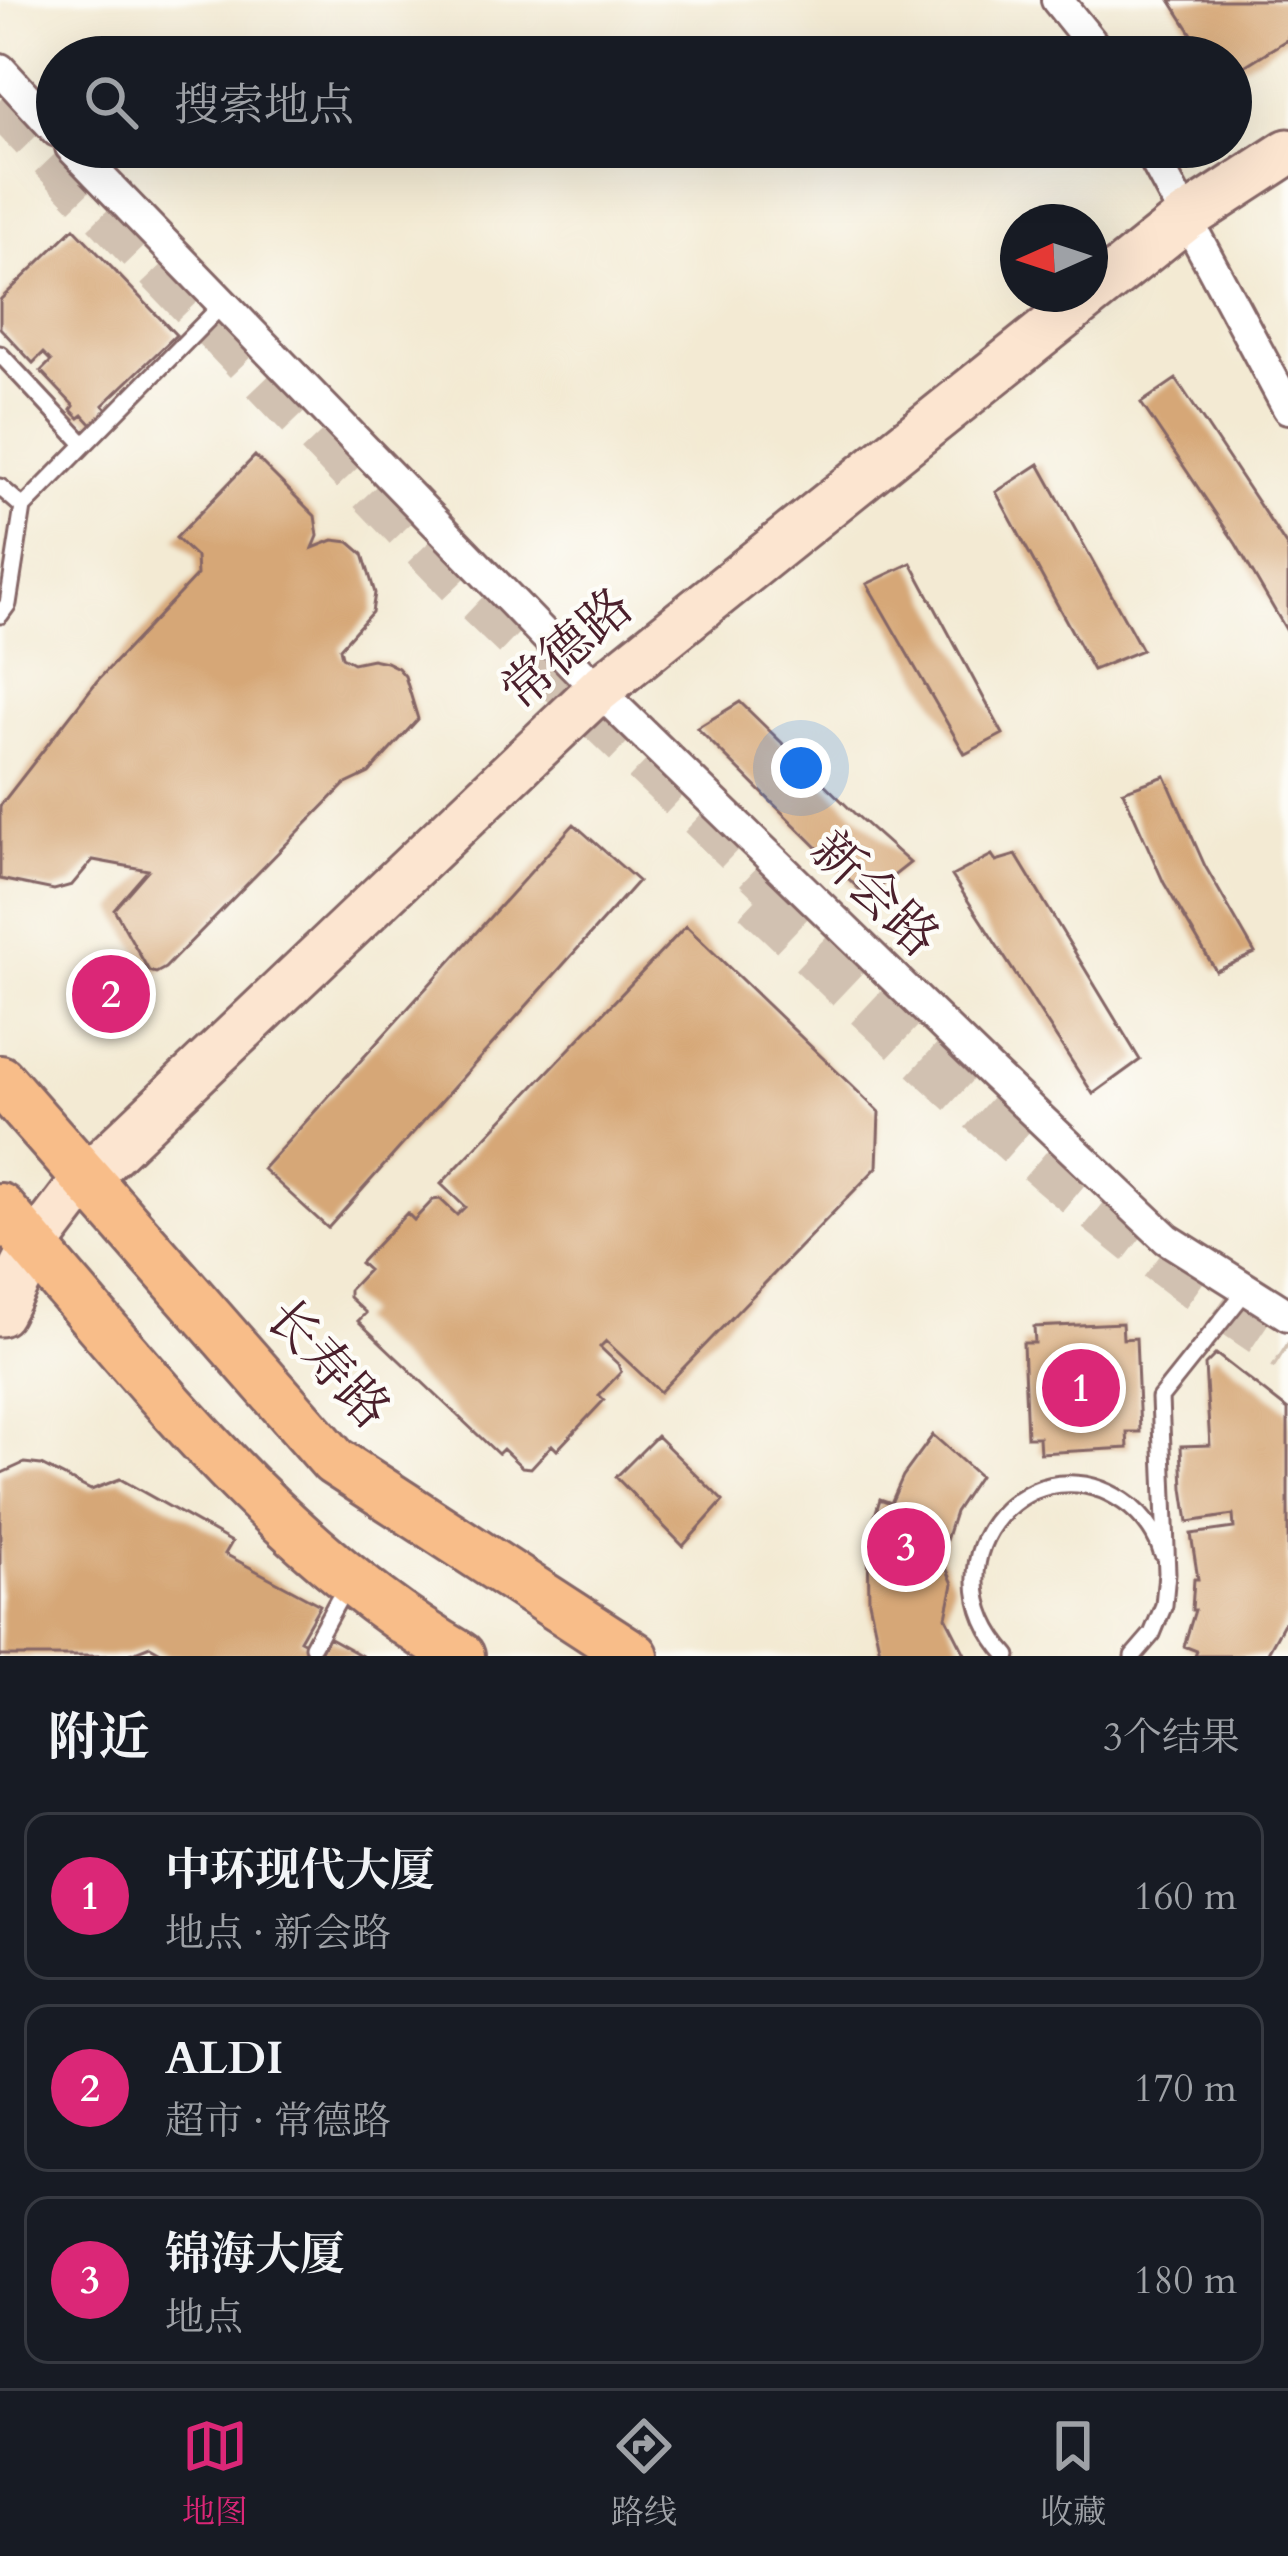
<!DOCTYPE html>
<html lang="zh">
<meta charset="utf-8">
<style>
body{margin:0;font-family:Cardo,"Noto Serif SC",serif;background:#242831;color:#f1f3f6}
.compass{position:absolute;left:1000px;top:204px;width:108px;height:108px;border-radius:50%;background:#171b24;box-shadow:0 12px 48px #0002;rotate:267deg}
.you{position:absolute;left:801px;top:768px;width:42px;height:42px;margin:-30px;border:9px solid #fff;border-radius:50%;background:#1a73e8;box-shadow:0 0 0 18px #1a73e833}
.badge{display:grid;place-items:center;width:78px;height:78px;border-radius:50%;background:#db2777;color:#fff;font-size:39px;font-weight:700}
.pin{position:absolute;translate:-50% -50%;border:6px solid #fff;box-shadow:0 3px 12px #0006}
.list{margin:0;padding:0;list-style:none}
h2{display:flex;justify-content:space-between;align-items:center;height:156px;margin:0;padding:0 48px;font-size:51px}
h2 small{font-size:39px;font-weight:400;color:#9ea1a6}
.list li{display:grid;grid-template-columns:78px 1fr auto;gap:36px;align-items:center;box-sizing:border-box;height:168px;margin:0 24px 24px;padding:0 24px;border:3px solid #363941;border-radius:24px}
.list b{display:block;font-size:45px;white-space:nowrap}
.list p{margin:0;font-size:39px;white-space:nowrap;color:#9ea1a6}
.list em{font-size:39px;font-style:normal;color:#9ea1a6}
.icon{flex:none;width:66px;height:66px;fill:none;stroke:currentColor;stroke-width:2;stroke-linecap:round;stroke-linejoin:round}
.map{position:relative;flex:none;width:1288px;height:1656px;overflow:hidden}
.search{position:absolute;background:#171b24;box-shadow:0 12px 48px #0002;left:36px;right:36px;top:36px;height:132px;display:flex;align-items:center;gap:30px;box-sizing:border-box;padding:0 42px;border-radius:66px;color:#9ea1a6;font-size:45px}
.sheet{height:732px;background:#171b24}
nav{display:flex;justify-content:space-around;align-items:center;box-sizing:border-box;height:168px;border-top:3px solid #363941;background:#171b24;font-size:33px;color:#9ea1a6}
nav a{display:grid;justify-items:center;gap:6px}
nav .on{color:#db2777}
.map>svg:first-child{display:block}
.building{fill:#d6a777}
.lines{fill:none;stroke-linecap:round;stroke-linejoin:round}
.trunk-tunnel{stroke:#d1c1b1;stroke-width:51;stroke-dasharray:51 26;stroke-linecap:butt}
.service-casing{stroke:#856666;stroke-width:21}
.minor-casing{stroke:#856666;stroke-width:36}
.secondary-casing{stroke:#856666;stroke-width:51}
.primary-casing{stroke:#856666;stroke-width:54}
.service{stroke:#fff;stroke-width:15}
.minor{stroke:#fff;stroke-width:30}
.secondary{stroke:#fce5d0;stroke-width:45}
.primary{stroke:#f8bd89;stroke-width:48}
.labels{text-anchor:middle;stroke-width:9;stroke-linejoin:round;paint-order:stroke}
.street-label{font-size:51px;fill:#4a1f2b;stroke:#fdfcf7}
</style>
<div class="map">
<svg width="1288" height="1656" viewBox="0 0 1288 1656">
<rect width="100%" height="100%" fill="#fdfcf7"/>
<filter id="ink" filterUnits="userSpaceOnUse"><feTurbulence type="fractalNoise" baseFrequency=".00833" numOctaves="2"/><feDisplacementMap in="SourceGraphic" scale="24" xChannelSelector="R" yChannelSelector="G"/><feConvolveMatrix kernelMatrix="1 2 1 2 8 2 1 2 1" color-interpolation-filters="sRGB"/></filter>
<filter id="wash" filterUnits="userSpaceOnUse"><feTurbulence type="fractalNoise" baseFrequency=".004" numOctaves="4" result="noise"/><feDisplacementMap in="SourceGraphic" scale="48" xChannelSelector="R" yChannelSelector="G"/><feGaussianBlur stdDeviation="2.7" result="paint"/><feColorMatrix in="noise" values="0 0 0 0 0 0 0 0 0 0 0 0 0 0 0 0 0 1.4 0 .05"/><feComposite in="paint" operator="in"/></filter>
<g filter="url(#wash)">
<rect width="100%" height="100%" fill="#f3ead3"/>
<g id="blocks">
<path class="building" d="M1170,0H1288V39L1246,65L1231,68V57L1206,56Z
M74,228L176,335L103,405L108,411L92,425L83,415L79,418L71,410L74,406L41,371L51,361L43,353L33,363L0,328V300Z
M1176,379L1288,548V633L1236,544L1141,403Z
M255,456L315,516L318,536L313,548L333,540L349,542L363,554L375,593L372,612L340,648L342,657L353,663L372,659L386,662L398,668L405,676L418,719L369,773L344,785L165,968L156,973L149,971L114,909L148,870L93,860L72,885L54,890L0,879V806L97,681L197,575L196,557L176,538Z
M1039,464L1142,650L1093,670L996,492Z
M911,563L1003,734L965,754L867,584Z
M740,702L854,813L910,863L867,897L697,728Z
M1165,776L1205,866L1255,953L1216,971L1164,883L1123,791Z
M574,824L638,881L328,1228L263,1169Z
M992,855L996,861L1016,855L1140,1060L1093,1094L952,876Z
M686,926L879,1112L877,1167L660,1392L606,1341L600,1347L618,1364L621,1372L599,1395L604,1400L557,1450L552,1445L531,1468L522,1467L503,1449L498,1454L358,1321L366,1313L349,1297V1290L368,1270L360,1263L407,1213L414,1220L433,1200L440,1199L457,1215L465,1207L441,1184Z
M1122,1323L1123,1339L1136,1338L1140,1432H1127L1128,1448L1040,1453L1039,1437H1027L1023,1343H1035L1034,1327Z
M1216,1354L1288,1410V1616L1266,1656H1195L1197,1651L1184,1646L1195,1610H1192L1194,1579H1198L1191,1534L1234,1528L1233,1515L1188,1522L1183,1488L1181,1446L1210,1445L1205,1365Z
M933,1435L979,1476L955,1512L941,1556L953,1584L946,1617L966,1656H881L869,1601L868,1538L880,1499L891,1503L903,1476Z
M657,1436L723,1501L683,1546L616,1477Z
M24,1463L41,1465L91,1490L120,1479L232,1542L225,1554L320,1605L300,1640L321,1651L328,1637L362,1656H168L150,1646L125,1656H0V1474Z"/>
</g>
</g>
<g filter="url(#ink)">
<use href="#blocks" fill-opacity="0" stroke="#856666" stroke-width="3"/>
<g class="lines">
<path class="trunk-tunnel" d="M0,100L476,597L802,909
M757,898C924,1057 1093,1222 1288,1347"/>
<defs>
<path id="service" d="M0,354L84,444
M0,487L23,507
M0,615L8,604L23,507L222,305
M313,1646L346,1586
M1008,1656C918,1557 1036,1431 1131,1507C1145,1519 1157,1535 1162,1553
M1133,1656L1152,1634L1164,1605L1167,1573L1160,1398L1247,1289"/>
<path id="minor" d="M1057,0L1103,57
M0,69L57,131
M71,147L598,690L992,1073L1167,1239L1288,1315
M1148,147L1288,408"/>
<path id="secondary" d="M0,1313L34,1247L88,1176L598,690L1185,219L1288,152"/>
<path id="primary" d="M0,1080L334,1461L634,1656
M0,1208C141,1369 273,1546 460,1656"/>
</defs>
<use href="#service" class="service-casing"/>
<use href="#minor" class="minor-casing"/>
<use href="#secondary" class="secondary-casing"/>
<use href="#primary" class="primary-casing"/>
<use href="#service" class="service"/>
<use href="#minor" class="minor"/>
<use href="#secondary" class="secondary"/>
<use href="#primary" class="primary"/>
</g>
</g>
<g class="labels">
<g class="street-label">
<text transform="translate(566 648) rotate(-41)" y="18">常德路</text>
<text transform="translate(876 893) rotate(44)" y="18">新会路</text>
<text transform="translate(329 1363) rotate(47)" y="18">长寿路</text>
</g>
</g>
</svg>
<svg class="compass" viewBox="-18 -18 36 36"><path d="M0-13l5 13h-10z" fill="#e53935"/><path d="M0 13l5-13h-10z" fill="#9ea1a6"/></svg>
<div class="you"></div>
<div class="pin badge" style="left:1081px;top:1388px">1</div>
<div class="pin badge" style="left:111px;top:994px">2</div>
<div class="pin badge" style="left:906px;top:1547px">3</div>
<div class="search"><svg class="icon" aria-label="search" viewBox="0 0 24 24"><circle cx="10" cy="10" r="6"/><path d="M15 15l6 6"/></svg>搜索地点</div>
</div>
<section class="sheet">
<h2>附近<small>3个结果</small></h2>
<ul class="list">
<li><span class="badge">1</span><div><b>中环现代大厦</b><p>地点 · 新会路</p></div><em>160 m</em></li>
<li><span class="badge">2</span><div><b>ALDI</b><p>超市 · 常德路</p></div><em>170 m</em></li>
<li><span class="badge">3</span><div><b>锦海大厦</b><p>地点</p></div><em>180 m</em></li>
</ul>
</section>
<nav>
<a class="on"><svg class="icon" aria-label="map" viewBox="0 0 24 24"><path d="M3 6l6-2 6 2 6-2v14l-6 2-6-2-6 2zM9 4v14M15 6v14"/></svg>地图</a>
<a><svg class="icon" aria-label="directions" viewBox="0 0 24 24"><path d="M12 3l9 9-9 9-9-9zM9 14v-3h6M13 9l2 2-2 2"/></svg>路线</a>
<a><svg class="icon" aria-label="saved" viewBox="0 0 24 24"><path d="M7 4h10v16l-5-4-5 4z"/></svg>收藏</a>
</nav>
